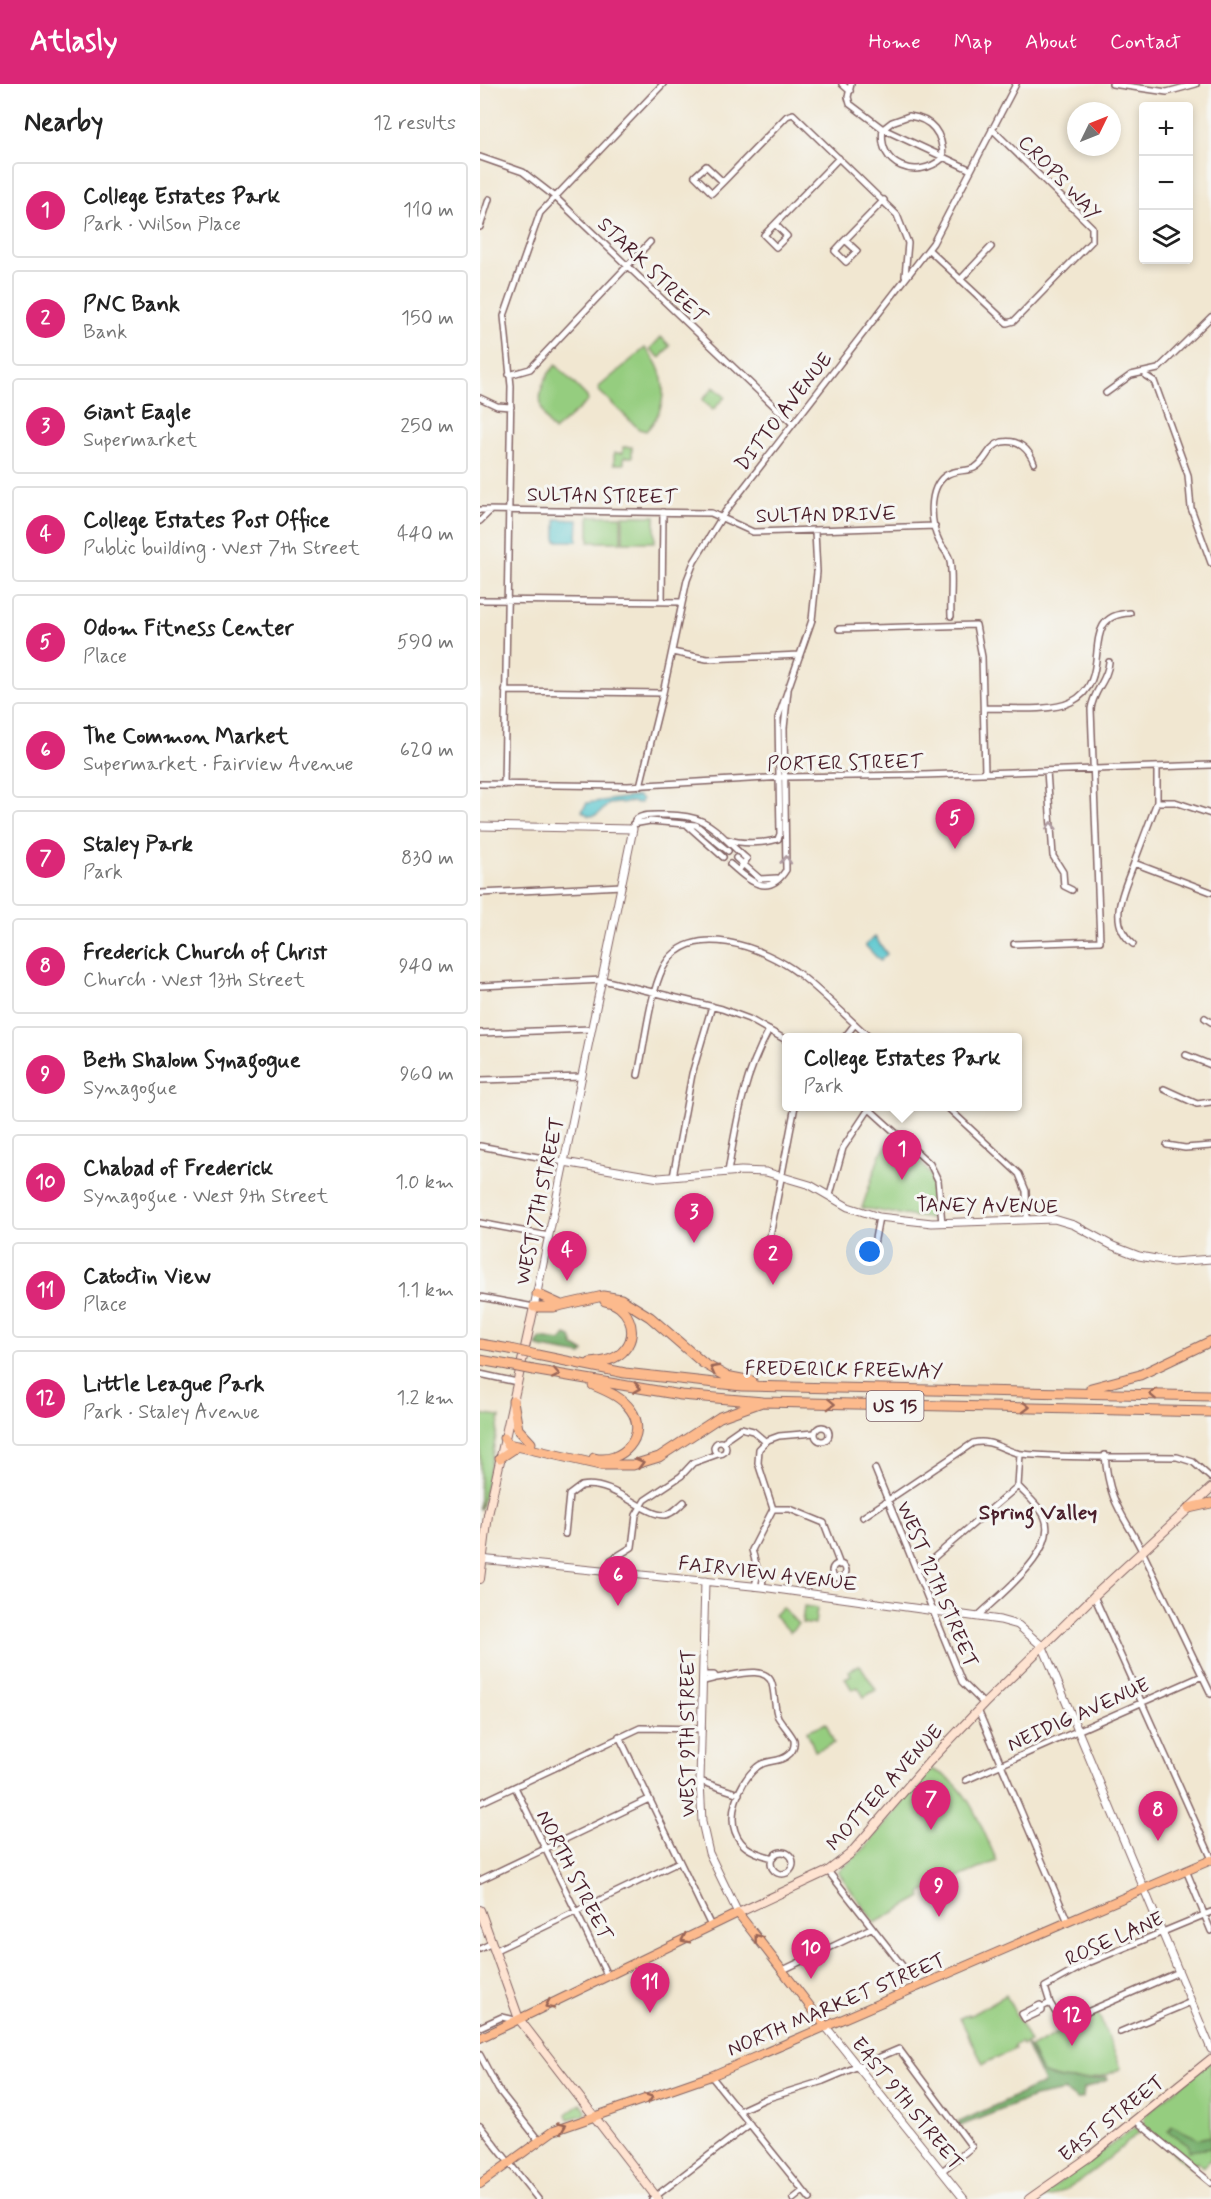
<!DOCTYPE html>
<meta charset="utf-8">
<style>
body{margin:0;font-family:Mynerve,sans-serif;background:#f2f2f2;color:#222}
.controls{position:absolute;right:18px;top:18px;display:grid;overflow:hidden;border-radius:6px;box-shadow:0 3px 9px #0003}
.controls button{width:54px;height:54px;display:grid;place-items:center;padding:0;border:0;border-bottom:2px solid #e0e0e0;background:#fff;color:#222;font:30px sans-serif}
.compass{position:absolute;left:587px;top:18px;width:54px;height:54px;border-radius:50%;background:#fff;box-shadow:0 3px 9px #0003;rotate:47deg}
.you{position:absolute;left:390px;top:1168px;width:21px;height:21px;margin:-15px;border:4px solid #fff;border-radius:50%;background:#1a73e8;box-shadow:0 0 0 9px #1a73e833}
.badge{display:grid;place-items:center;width:39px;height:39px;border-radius:50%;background:#db2777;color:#fff;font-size:20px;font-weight:700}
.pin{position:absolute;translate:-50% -50px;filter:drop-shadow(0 2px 3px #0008)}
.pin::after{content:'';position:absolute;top:32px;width:21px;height:18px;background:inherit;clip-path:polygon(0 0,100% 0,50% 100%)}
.popup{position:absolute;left:302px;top:949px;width:240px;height:78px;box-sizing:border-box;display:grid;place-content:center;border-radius:6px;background:#fff;filter:drop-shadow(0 2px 4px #0005);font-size:20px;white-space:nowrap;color:#767676}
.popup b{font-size:22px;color:#222}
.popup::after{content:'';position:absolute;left:50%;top:100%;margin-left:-12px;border:12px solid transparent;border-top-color:#fff}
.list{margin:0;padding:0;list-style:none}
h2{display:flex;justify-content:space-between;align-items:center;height:78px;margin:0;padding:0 24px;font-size:26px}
h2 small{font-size:20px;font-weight:400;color:#767676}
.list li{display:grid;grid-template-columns:39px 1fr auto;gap:18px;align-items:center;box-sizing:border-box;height:96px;margin:0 12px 12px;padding:0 12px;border:2px solid #e0e0e0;border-radius:6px}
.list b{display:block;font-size:22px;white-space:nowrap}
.list p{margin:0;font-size:20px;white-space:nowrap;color:#767676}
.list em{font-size:20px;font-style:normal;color:#767676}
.icon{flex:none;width:33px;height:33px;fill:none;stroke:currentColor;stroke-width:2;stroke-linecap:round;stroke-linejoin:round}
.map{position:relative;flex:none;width:731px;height:2115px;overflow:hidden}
header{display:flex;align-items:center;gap:36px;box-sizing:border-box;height:84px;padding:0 30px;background:#db2777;color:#fff}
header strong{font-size:28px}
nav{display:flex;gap:33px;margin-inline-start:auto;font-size:21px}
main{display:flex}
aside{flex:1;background:#fff}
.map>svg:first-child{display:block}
.green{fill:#95cd7f;stroke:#707655;stroke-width:1.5}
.forest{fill:#78b06e;stroke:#61684c;stroke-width:1.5}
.water{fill:#58c6ce;stroke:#51727c;stroke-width:1.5}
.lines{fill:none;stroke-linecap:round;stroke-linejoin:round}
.minor-casing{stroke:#846565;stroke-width:8}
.tertiary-casing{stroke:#846565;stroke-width:9}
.secondary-casing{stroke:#846565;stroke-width:10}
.primary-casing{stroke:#846565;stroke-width:10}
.motorway-casing{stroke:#846565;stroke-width:11}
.minor{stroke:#fff;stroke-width:5}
.tertiary{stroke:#fff;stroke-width:7}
.secondary{stroke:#fee3d1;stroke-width:8}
.primary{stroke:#fcba8d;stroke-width:8}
.motorway{stroke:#fcba8d;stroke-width:9}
.motorway-bridge-casing{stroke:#846565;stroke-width:11;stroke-linecap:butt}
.motorway-bridge{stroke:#fcba8d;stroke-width:9}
.oneway{stroke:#ae9aa0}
.oneway2{stroke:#9a6557}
.labels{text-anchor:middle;stroke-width:6;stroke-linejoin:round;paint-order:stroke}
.shield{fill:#f6f6f2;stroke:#7e6067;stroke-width:1.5}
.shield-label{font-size:18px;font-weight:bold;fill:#4a1f2b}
.street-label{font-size:20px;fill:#4a1f2b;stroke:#f6f6f2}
.neighbourhood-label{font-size:21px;font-weight:bold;fill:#4a1f2b;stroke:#f6f6f2}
</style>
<header>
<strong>Atlasly</strong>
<nav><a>Home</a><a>Map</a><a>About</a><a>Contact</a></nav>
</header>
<main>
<aside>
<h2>Nearby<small>12 results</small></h2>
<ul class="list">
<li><span class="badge">1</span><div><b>College Estates Park</b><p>Park · Wilson Place</p></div><em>110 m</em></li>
<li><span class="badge">2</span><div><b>PNC Bank</b><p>Bank</p></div><em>150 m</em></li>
<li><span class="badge">3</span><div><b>Giant Eagle</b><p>Supermarket</p></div><em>250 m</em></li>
<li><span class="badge">4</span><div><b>College Estates Post Office</b><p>Public building · West 7th Street</p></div><em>440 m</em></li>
<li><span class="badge">5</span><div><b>Odom Fitness Center</b><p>Place</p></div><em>590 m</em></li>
<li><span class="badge">6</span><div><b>The Common Market</b><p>Supermarket · Fairview Avenue</p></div><em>620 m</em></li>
<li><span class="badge">7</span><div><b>Staley Park</b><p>Park</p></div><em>830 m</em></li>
<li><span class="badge">8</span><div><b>Frederick Church of Christ</b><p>Church · West 13th Street</p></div><em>940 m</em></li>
<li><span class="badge">9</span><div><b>Beth Shalom Synagogue</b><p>Synagogue</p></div><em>960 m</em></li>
<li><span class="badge">10</span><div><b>Chabad of Frederick</b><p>Synagogue · West 9th Street</p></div><em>1.0 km</em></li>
<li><span class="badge">11</span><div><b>Catoctin View</b><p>Place</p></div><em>1.1 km</em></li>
<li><span class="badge">12</span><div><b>Little League Park</b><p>Park · Staley Avenue</p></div><em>1.2 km</em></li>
</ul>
</aside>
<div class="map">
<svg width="731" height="2115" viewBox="0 0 731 2115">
<rect width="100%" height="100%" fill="#f6f6f2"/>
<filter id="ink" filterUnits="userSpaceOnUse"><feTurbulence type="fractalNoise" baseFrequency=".0167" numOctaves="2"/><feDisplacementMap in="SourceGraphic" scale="12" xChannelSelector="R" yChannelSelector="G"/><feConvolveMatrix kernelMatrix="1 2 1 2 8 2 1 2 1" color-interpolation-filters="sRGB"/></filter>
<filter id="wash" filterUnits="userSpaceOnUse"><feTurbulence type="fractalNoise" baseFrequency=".008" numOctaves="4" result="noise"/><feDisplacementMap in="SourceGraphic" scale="24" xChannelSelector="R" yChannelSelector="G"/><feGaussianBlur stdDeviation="1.35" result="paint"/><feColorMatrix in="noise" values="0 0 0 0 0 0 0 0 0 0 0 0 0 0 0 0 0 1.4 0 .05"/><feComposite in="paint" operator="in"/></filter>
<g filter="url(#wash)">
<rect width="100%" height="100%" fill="#f1e7d1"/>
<path class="green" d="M181,253L190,262L180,274L170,265Z
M165,264C188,288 190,322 166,347L159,345L119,307V303Z
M76,281L107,313L108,317L74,347C55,326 56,301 76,281Z
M234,303L245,313L233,326L222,316Z
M143,363H152V373H144V380H134V369H143Z
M109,432H141V458H109Z
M143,432H175V458H143Z
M414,1053L441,1078L451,1092L454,1134L436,1133L382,1124L400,1070Z
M0,1330L20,1333L1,1425H0Z
M324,1522L337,1524L335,1541L322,1539Z
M302,1523L318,1540L310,1548L294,1531Z
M380,1581L396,1606L384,1613L378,1603L372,1606L365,1594L371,1591L369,1587Z
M346,1639L354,1659L335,1667L327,1647Z
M451,1685C489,1698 501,1744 517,1777L441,1809L442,1813L395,1839L358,1788L385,1764Z
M526,1911L550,1958L542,1961L540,1958L534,1962L535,1965L503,1980L480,1934L488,1930L489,1932Z
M617,1927L641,1984C618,1998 587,2000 562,1989L550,1964L581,1947L583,1942Z
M731,1976V2075L724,2083L717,2077L711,2084L664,2044V2032Z
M101,2019L106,2026L105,2031L88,2035L87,2030Z
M654,2044H657L659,2049C635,2068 587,2115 557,2115Z"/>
<path class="forest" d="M86,1251L91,1253L94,1262L104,1268L102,1271L62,1264L56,1261L61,1254L81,1257Z
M546,1961L550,1964L562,1989C581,1998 607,1998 627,1993V1996L604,2005L603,2014L597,2016L585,2007L554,2013L480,2042L477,2039L564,1999Z
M692,2042L719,2055L731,2052V2064L709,2067V2062L688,2047Z"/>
<path class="water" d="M76,435L98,436L97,457H76Z
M158,712L162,715L161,719L149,718L129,720C121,726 121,732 109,732L102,727L107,719Z
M395,853L407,870L400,877L385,861Z"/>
</g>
<g filter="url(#ink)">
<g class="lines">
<defs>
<path id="minor" d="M362,0L370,7
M371,0L368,13L370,20L403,45L491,86
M632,0L687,8L716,0
M429,32C453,35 463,50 463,74C437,97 397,82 403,45L412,38Z
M0,73L43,88L74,112L312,339
M226,82L243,98L232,109L215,92Z
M243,98L307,32L313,30L417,131L428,159L425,192
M295,140L359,74
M295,140L307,152L296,163L284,151Z
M0,143L9,115
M365,156L377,167L366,178L355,167Z
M365,156L404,116
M449,166L527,239L534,237L612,157V143L512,45
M480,196L511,163
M29,291L50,285L170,158
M666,292L674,297L708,391L711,424L731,479
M626,309L651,291L678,285L731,233
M0,314L17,322L31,323
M0,426L231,429L273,448L455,442
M0,437L10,427
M0,516L202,518
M182,518L183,428
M471,532C470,515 473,494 470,477C469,469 462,464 459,457C450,439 448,405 465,392C475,384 487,389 496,383C507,376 508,362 522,358C538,355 549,365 554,379
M359,545L496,541L502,573L505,689
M192,568L227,575L320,571
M25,607L183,609
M504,624C527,624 571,628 591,618C638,595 594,531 650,529
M677,683V718L654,779L731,808
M567,687L573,772L583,788L584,802L592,806
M0,700L148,702L305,693L443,691L731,681
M24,701L31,302L24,232L60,129L183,0
M160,702L183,609L207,496L214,478L245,428L453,159L536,0
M677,718H695L731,730
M153,740L170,737L216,741L248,767
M207,741L243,773
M153,745L155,736C163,730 173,731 183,731C231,730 234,747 267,775L258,787
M246,755C260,760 283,760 298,755L300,750L298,634L332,536L337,488L335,447
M256,774L280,795L297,794
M250,780C268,796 288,815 306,786L304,644L308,606
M0,809L142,802
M534,860L620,857L611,625C613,607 628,596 629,578
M653,860C626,838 644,806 654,779
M0,902L123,896L242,925L269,935L306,956
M725,934L731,938
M0,949L111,945
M364,954L375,940
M706,971L731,981
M158,991C165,959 169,913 183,884C209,834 285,864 318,889C343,909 366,932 390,954
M0,996L102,993
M684,1005L717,1020L731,1018
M386,1022L450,1080L458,1096L462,1139
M466,1022L539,1090L546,1107L547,1134
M687,1061L705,1064L731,1062
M0,1062L84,1078
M248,1088C257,1036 263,993 289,946
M193,1093L212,990L232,922
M350,1111L363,1064L389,1025
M0,1139L69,1152
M290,1152L315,1022
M392,1171L399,1133
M0,1213L54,1223
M0,1290L37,1298
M335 1350a7 7 0 1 1 14 0a7 7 0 1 1-14 0Z
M234 1364a6 6 0 1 1 12 0a6 6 0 1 1-12 0Z
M244,1359L248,1353L261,1344L273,1347L286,1358
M625,1371C629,1422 645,1431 665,1473C687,1518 709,1564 731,1610
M395,1385L482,1598L504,1620
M293,1425H310L344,1439L360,1481
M383,1433L493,1359C512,1354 525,1368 542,1370C593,1375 646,1372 697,1373L713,1378L731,1394
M85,1450L89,1411L101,1402C134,1396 164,1432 185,1431C193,1430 198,1423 204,1418
M131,1476L152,1463L156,1431L165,1416L201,1392L213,1379L238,1370
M352 1487a7 7 0 1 1 14 0a7 7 0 1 1-14 0Z
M278,1487L272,1466L293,1425L278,1379L279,1365L288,1356L299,1352L334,1349
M127,1488L131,1476L132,1488
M437,1488L538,1402
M275,1503L278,1487L283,1494L282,1503
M614,1512L731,1773
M498,1532C519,1511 583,1464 563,1430C557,1420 546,1411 538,1402L540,1370
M236,1594C251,1593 286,1579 292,1600C295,1611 294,1623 298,1633C303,1641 310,1648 314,1656C315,1663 313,1668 307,1672C298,1679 286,1675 277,1683C259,1698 243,1736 261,1758C268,1767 282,1771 293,1774
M224,1597L236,1594L234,1591H224
M498,1626L588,1838
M139,1652L231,1842
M486,1696L722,1592
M220,1697L259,1710
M35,1703L128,1893
M0,1719L160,1644L222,1645
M291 1779a11 11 0 1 1 22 0a11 11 0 1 1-22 0Z
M706,1786L731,1847
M348,1787L439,1903
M0,1796L169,1715
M0,1865L12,1859
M14,1867L199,1778
M303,1886L391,1844
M699,1888L582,1939L570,1919L565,1903L608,1879L731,1828
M562,1923V1927L545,1935L542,1930L560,1921L562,1923L570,1919
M0,1943L22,1933L35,1936
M640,1948L711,1918
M0,1971L18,2005L59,2057
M231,1992L330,2115
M259,2027L285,2015L343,1997L419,1965L492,2063L462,2087
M655,2036L731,2099
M0,2042L58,2115
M172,2115L270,2040
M313,2115L323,2107"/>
<path id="tertiary" d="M0,742L153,745L54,1223
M84,1078L179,1094L261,1087L286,1088L330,1101L368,1123L399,1133L452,1139L574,1135L594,1141L633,1162L659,1172L693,1178L731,1175
M0,1475L282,1503L520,1536L538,1541L563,1563L731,1965
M225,1497L220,1697L222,1738L229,1769L258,1829
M346,1943L484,2115"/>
<path id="secondary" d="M0,1495L8,1431L54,1223
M0,1826L39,1935L178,2115
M258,1829L348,1787L370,1770L449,1678L504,1620L614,1512L731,1404
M549,2115L609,2073L731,1975"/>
<path id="primary" d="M0,1954L258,1829L346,1943
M0,2100L73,2047L231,1992L731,1776"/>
<path id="motorway" d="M57,1210L79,1220
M54,1223H74L123,1212L141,1215L170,1233L223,1279L246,1292L272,1297
M0,1260L30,1265
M57,1271L145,1289L262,1302L731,1312
M0,1276L28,1281
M110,1279C122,1278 137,1276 145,1265C160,1247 147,1220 125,1217
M53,1286L201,1311L283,1318L731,1328
M113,1301C127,1307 142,1313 151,1326C169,1352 141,1381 114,1374
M611,1304L660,1291L731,1257
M33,1317L38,1345L51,1359
M24,1354L28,1360L120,1381H153L179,1373L240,1333L282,1318
M20,1374L38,1362
M709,1424L731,1419"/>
</defs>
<use href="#minor" class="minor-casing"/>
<use href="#tertiary" class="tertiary-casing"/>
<use href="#secondary" class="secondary-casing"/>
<use href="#primary" class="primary-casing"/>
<use href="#motorway" class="motorway-casing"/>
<use href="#minor" class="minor"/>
<use href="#tertiary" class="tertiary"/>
<use href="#secondary" class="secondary"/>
<use href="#primary" class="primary"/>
<use href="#motorway" class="motorway"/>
<defs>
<path id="motorway-bridge" d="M30,1265L57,1271
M28,1281L53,1286"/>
</defs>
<use href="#motorway-bridge" class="motorway-bridge-casing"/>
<use href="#motorway-bridge" class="motorway-bridge"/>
</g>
<defs><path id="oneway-chevron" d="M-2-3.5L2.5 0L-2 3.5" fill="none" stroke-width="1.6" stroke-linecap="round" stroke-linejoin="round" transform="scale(1.5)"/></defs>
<g class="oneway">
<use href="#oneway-chevron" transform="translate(571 742) rotate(-93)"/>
<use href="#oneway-chevron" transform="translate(306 776) rotate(-86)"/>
</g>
<g class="oneway2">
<use href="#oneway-chevron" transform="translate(234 1285) rotate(-152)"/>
<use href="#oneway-chevron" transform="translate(76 1290) rotate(11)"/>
<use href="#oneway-chevron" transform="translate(157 1304) rotate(9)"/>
<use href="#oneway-chevron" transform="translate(673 1310) rotate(-178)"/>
<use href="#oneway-chevron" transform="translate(351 1320) rotate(2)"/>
<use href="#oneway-chevron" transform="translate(546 1323) rotate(1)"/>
<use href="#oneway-chevron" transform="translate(160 1379) rotate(-15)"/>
<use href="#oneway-chevron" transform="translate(278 1854) rotate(-128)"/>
<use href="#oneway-chevron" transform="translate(205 1855) rotate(154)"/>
<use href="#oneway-chevron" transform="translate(69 1921) rotate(155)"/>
<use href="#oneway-chevron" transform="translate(169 2014) rotate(-20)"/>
<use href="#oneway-chevron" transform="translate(82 2043) rotate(-22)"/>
</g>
</g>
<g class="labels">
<rect class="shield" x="386.5" y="1307" width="57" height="30" rx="4.5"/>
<g class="shield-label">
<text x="415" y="1328">US 15</text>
</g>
<g class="street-label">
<text transform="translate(580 93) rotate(46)" y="7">CROPS WAY</text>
<text transform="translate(173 186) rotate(44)" y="7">STARK STREET</text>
<text transform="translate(303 327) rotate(-52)" y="7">DITTO AVENUE</text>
<text transform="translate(122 411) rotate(1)" y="7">SULTAN STREET</text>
<text transform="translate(346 430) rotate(-1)" y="7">SULTAN DRIVE</text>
<text transform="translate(365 678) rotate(-1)" y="7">PORTER STREET</text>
<text transform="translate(59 1117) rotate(-78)" y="7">WEST 7TH STREET</text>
<text transform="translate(507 1121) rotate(1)" y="7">TANEY AVENUE</text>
<text transform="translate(364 1285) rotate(1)" y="7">FREDERICK FREEWAY</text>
<text transform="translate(288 1489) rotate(7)" y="7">FAIRVIEW AVENUE</text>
<text transform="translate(458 1500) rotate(67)" y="7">WEST 12TH STREET</text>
<text transform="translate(598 1630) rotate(-24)" y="7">NEIDIG AVENUE</text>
<text transform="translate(207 1649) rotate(-90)" y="7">WEST 9TH STREET</text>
<text transform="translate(404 1703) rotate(-48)" y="7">MOTTER AVENUE</text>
<text transform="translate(95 1791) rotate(63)" y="7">NORTH STREET</text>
<text transform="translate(634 1854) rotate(-24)" y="7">ROSE LANE</text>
<text transform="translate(356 1920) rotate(-23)" y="7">NORTH MARKET STREET</text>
<text transform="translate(428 2019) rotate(51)" y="7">EAST 9TH STREET</text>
<text transform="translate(631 2034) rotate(-38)" y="7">EAST STREET</text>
</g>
<g class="neighbourhood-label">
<text x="558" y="1435">Spring Valley</text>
</g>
</g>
</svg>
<div class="controls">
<button>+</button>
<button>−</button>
<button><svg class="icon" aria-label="layers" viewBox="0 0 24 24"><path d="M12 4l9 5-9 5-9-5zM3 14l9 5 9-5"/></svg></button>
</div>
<svg class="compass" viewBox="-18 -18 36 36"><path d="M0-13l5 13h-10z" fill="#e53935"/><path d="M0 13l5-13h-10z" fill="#767676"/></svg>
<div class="you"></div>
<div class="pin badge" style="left:422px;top:1096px">1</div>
<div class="popup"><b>College Estates Park</b>Park</div>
<div class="pin badge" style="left:293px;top:1201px">2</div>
<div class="pin badge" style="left:214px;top:1159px">3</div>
<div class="pin badge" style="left:87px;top:1197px">4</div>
<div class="pin badge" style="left:475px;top:765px">5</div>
<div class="pin badge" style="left:138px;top:1522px">6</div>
<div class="pin badge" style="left:451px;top:1746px">7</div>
<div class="pin badge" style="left:678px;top:1757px">8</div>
<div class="pin badge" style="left:459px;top:1833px">9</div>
<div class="pin badge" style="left:331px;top:1895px">10</div>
<div class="pin badge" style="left:170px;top:1929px">11</div>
<div class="pin badge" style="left:592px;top:1962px">12</div>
</div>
</main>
